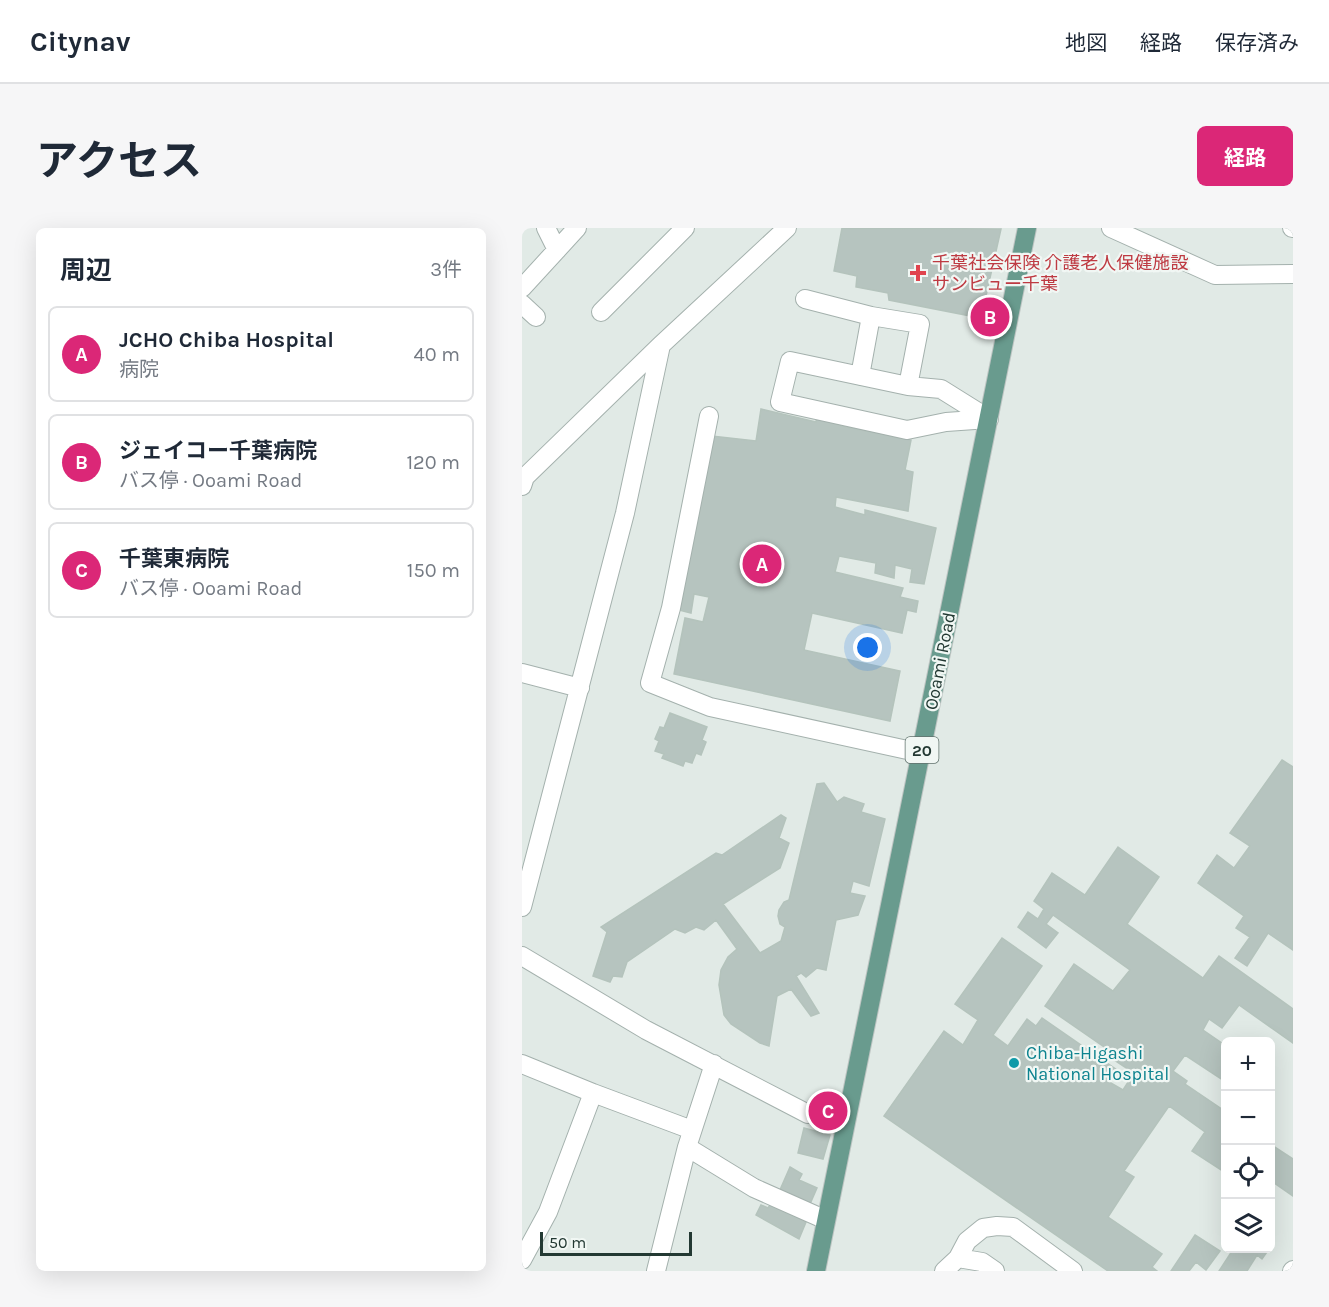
<!DOCTYPE html>
<html lang="ja">
<meta charset="utf-8">
<style>
body{margin:0;font-family:Karla,"Noto Sans JP",sans-serif;background:#f6f6f7;color:#1f2937}
.controls{position:absolute;right:18px;bottom:18px;display:grid;overflow:hidden;border-radius:9px;box-shadow:0 6px 24px #0002}
.controls button{width:54px;height:54px;display:grid;place-items:center;padding:0;border:0;border-bottom:2px solid #e0e1e3;background:#fff;color:#1f2937;font:30px sans-serif}
.scale{position:absolute;left:18px;bottom:15px;width:152px;box-sizing:border-box;padding-left:6px;border:3px solid #233933;border-top:0;font-size:16px;line-height:21px;white-space:nowrap;color:#233933;-webkit-text-stroke:4px #f1f7f4;paint-order:stroke}
.you{position:absolute;left:346px;top:420px;width:21px;height:21px;margin:-15px;border:4px solid #fff;border-radius:50%;background:#1a73e8;box-shadow:0 0 0 9px #1a73e833}
.badge{display:grid;place-items:center;width:39px;height:39px;border-radius:50%;background:#db2777;color:#fff;font-size:20px;font-weight:700}
.pin{position:absolute;translate:-50% -50%;border:3px solid #fff;box-shadow:0 2px 6px #0006}
.list{margin:0;padding:0;list-style:none}
h2{display:flex;justify-content:space-between;align-items:center;height:78px;margin:0;padding:0 24px;font-size:26px}
h2 small{font-size:20px;font-weight:400;color:#747a83}
.list li{display:grid;grid-template-columns:39px 1fr auto;gap:18px;align-items:center;box-sizing:border-box;height:96px;margin:0 12px 12px;padding:0 12px;border:2px solid #e0e1e3;border-radius:9px}
.list b{display:block;font-size:22px;white-space:nowrap}
.list p{margin:0;font-size:20px;white-space:nowrap;color:#747a83}
.list em{font-size:20px;font-style:normal;color:#747a83}
.icon{flex:none;width:33px;height:33px;fill:none;stroke:currentColor;stroke-width:2;stroke-linecap:round;stroke-linejoin:round}
.map{position:relative;flex:none;width:771px;height:1043px;overflow:hidden;border-radius:9px}
header{display:flex;align-items:center;gap:36px;box-sizing:border-box;height:84px;padding:0 30px;background:#fff;border-bottom:2px solid #e0e1e3}
header strong{font-size:28px}
nav{display:flex;gap:33px;margin-inline-start:auto;font-size:21px}
.intro{display:flex;align-items:center;justify-content:space-between;box-sizing:border-box;height:144px;padding:0 36px}
h1{margin:0;font-size:42px}
.button{padding:15px 27px;border-radius:9px;background:#db2777;color:#fff;font-size:21px;font-weight:700}
main{display:flex;gap:36px;padding:0 36px}
aside{flex:1;background:#fff;border-radius:9px;box-shadow:0 6px 24px #0002}
.map>svg:first-child{display:block}
.building{fill:#b6c4bf;stroke:#b4c3bc;stroke-width:1.5}
.lines{fill:none;stroke-linecap:round;stroke-linejoin:round}
.minor-casing{stroke:#a4b1ad;stroke-width:20}
.major-casing{stroke:#bdc4c2;stroke-width:20}
.minor{stroke:#fff;stroke-width:18}
.major{stroke:#699b8e;stroke-width:18}
.health-dot{fill:#e0444e;stroke:#f1f7f4;stroke-width:2}
.culture-dot{fill:#0f9aa8;stroke:#f1f7f4;stroke-width:2}
.labels{text-anchor:middle;stroke-width:4.5;stroke-linejoin:round;paint-order:stroke}
.shield{fill:#f1f7f4;stroke:#61726d;stroke-width:1.5}
.shield-label{font-size:16px;font-weight:bold;fill:#233933}
.health-label{font-size:18px;fill:#be3a42;stroke:#f1f7f4;text-anchor:start}
.street-label{font-size:18px;fill:#233933;stroke:#f1f7f4}
.culture-label{font-size:18px;fill:#0d838f;stroke:#f1f7f4;text-anchor:start}
</style>
<header>
<strong>Citynav</strong>
<nav><a>地図</a><a>経路</a><a>保存済み</a></nav>
</header>
<div class="intro"><h1>アクセス</h1><a class="button">経路</a></div>
<main>
<aside>
<h2>周辺<small>3件</small></h2>
<ul class="list">
<li><span class="badge">A</span><div><b>JCHO Chiba Hospital</b><p>病院</p></div><em>40 m</em></li>
<li><span class="badge">B</span><div><b>ジェイコー千葉病院</b><p>バス停 · Ooami Road</p></div><em>120 m</em></li>
<li><span class="badge">C</span><div><b>千葉東病院</b><p>バス停 · Ooami Road</p></div><em>150 m</em></li>
</ul>
</aside>
<div class="map">
<svg width="771" height="1043" viewBox="0 0 771 1043">
<rect width="100%" height="100%" fill="#e1eae6"/>
<path class="building" d="M320,0L479,1L459,90L367,72L366,65L334,59L335,48L312,43Z
M239,181L294,194L295,186L319,191V198L389,212L383,242L391,244L386,283L314,269L313,279L343,287V282L414,300L402,356L388,354L390,341L373,337L372,350L353,345L354,335L317,328L313,344L381,360L378,369L396,373L394,384L385,382L380,405L290,385L282,422L378,443L368,493L152,446L163,390L181,394L187,369L172,366L169,385L157,382L190,208L234,213Z
M148,485L185,499L180,512L184,514L179,527L174,525L170,535L163,533L161,538L140,530L142,526L133,523L137,513L133,511L138,499L142,500Z
M760,532L771,539V722L746,705L725,738L713,730L728,709L714,700L722,688L676,655L695,627L712,640L728,618L708,605Z
M302,555L315,574L322,569L342,576L339,584L363,591L347,658L331,653L328,665L343,668L336,687L314,692L304,742L295,740L284,749L279,745L274,748L297,785L289,788L269,761L255,768L247,818L238,815L209,796L202,787L197,757L199,742L206,729L215,721L194,692L182,702L174,699L163,705L153,701L105,734L100,749L91,748L88,754L71,748L85,704L79,699L194,625L200,627L259,587L264,590L257,610L267,615L258,640L201,676L238,725L259,713L263,699L258,696L256,688L257,682L262,674L267,672L295,556Z
M596,619L637,649L605,696L681,750L697,728L771,781V815L717,777L700,800L687,791L681,802L704,818V854L663,827L651,843L665,853L663,856L704,884V945L670,923L683,904L647,878L602,943L612,949L586,989L640,1026L630,1039L635,1043H586L362,888L422,803L441,817L456,792L433,776L480,710L520,738L471,807L486,818L505,791L514,798L520,790L595,842L587,854L601,862L612,845L583,826L585,821L523,778L552,736L591,763L608,742L531,687L524,696L536,705L524,720L496,699L506,684L516,691L522,681L512,673L530,645L563,667Z
M282,900L308,907L301,931L276,925Z
M748,916L771,931V968L748,952Z
M268,939L280,946L277,952L295,960L288,976L258,962Z
M250,974L284,994L277,1011L234,987L239,977L246,980Z
M673,1007L698,1023L684,1042L674,1034L667,1043H649Z
M712,1020H746L747,1021L740,1031L735,1027L725,1043H697Z"/>
<g class="lines">
<defs>
<path id="minor" d="M24,0L35,22
M589,0L693,47L771,46
M770,0H771
M0,60L55,0
M283,71L349,88L398,96L386,158L419,161L467,191
M0,76L14,89
M79,84L163,0
M338,148L349,88
M386,158L268,133L258,174L385,202L424,194L467,191
M187,188L149,380L128,455L188,479L399,525
M0,258L3,249L139,117L265,0
M0,445L58,460
M0,679L103,285L139,117
M0,728L124,802L286,886
M0,836L71,865L170,902
M165,919L232,960L304,992
M436,1030L460,1034L473,1043
M0,1032L26,984L71,865
M134,1043L165,919L192,836
M422,1043L436,1030L445,1013L461,1000L475,998L491,999L551,1043
M770,1043L771,1042"/>
<path id="major" d="M294,1043L505,0"/>
</defs>
<use href="#minor" class="minor-casing"/>
<use href="#major" class="major-casing"/>
<use href="#minor" class="minor"/>
<use href="#major" class="major"/>
</g>
<path class="health-dot" d="M393 36h6v6h6v6h-6v6h-6v-6h-6v-6h6z"/>
<circle class="culture-dot" cx="492" cy="835" r="6"/>
<g class="labels">
<rect class="shield" x="383.5" y="509" width="33" height="26" rx="4.5"/>
<g class="shield-label">
<text x="400" y="528">20</text>
</g>
<g class="health-label">
<text x="410" y="41">千葉社会保険 介護老人保健施設<tspan x="410" dy="21">サンビュー千葉</tspan></text>
</g>
<g class="street-label">
<text transform="translate(418 433) rotate(-79)" y="6">Ooami Road</text>
</g>
<g class="culture-label">
<text x="504" y="831">Chiba-Higashi<tspan x="504" dy="21">National Hospital</tspan></text>
</g>
</g>
</svg>
<div class="controls">
<button>+</button>
<button>−</button>
<button><svg class="icon" aria-label="locate" viewBox="0 0 24 24"><circle cx="12" cy="12" r="6"/><path d="M12 2v4M12 18v4M2 12h4M18 12h4"/></svg></button>
<button><svg class="icon" aria-label="layers" viewBox="0 0 24 24"><path d="M12 4l9 5-9 5-9-5zM3 14l9 5 9-5"/></svg></button>
</div>
<div class="scale">50 m</div>
<div class="you"></div>
<div class="pin badge" style="left:240px;top:336px">A</div>
<div class="pin badge" style="left:468px;top:89px">B</div>
<div class="pin badge" style="left:306px;top:883px">C</div>
</div>
</main>
